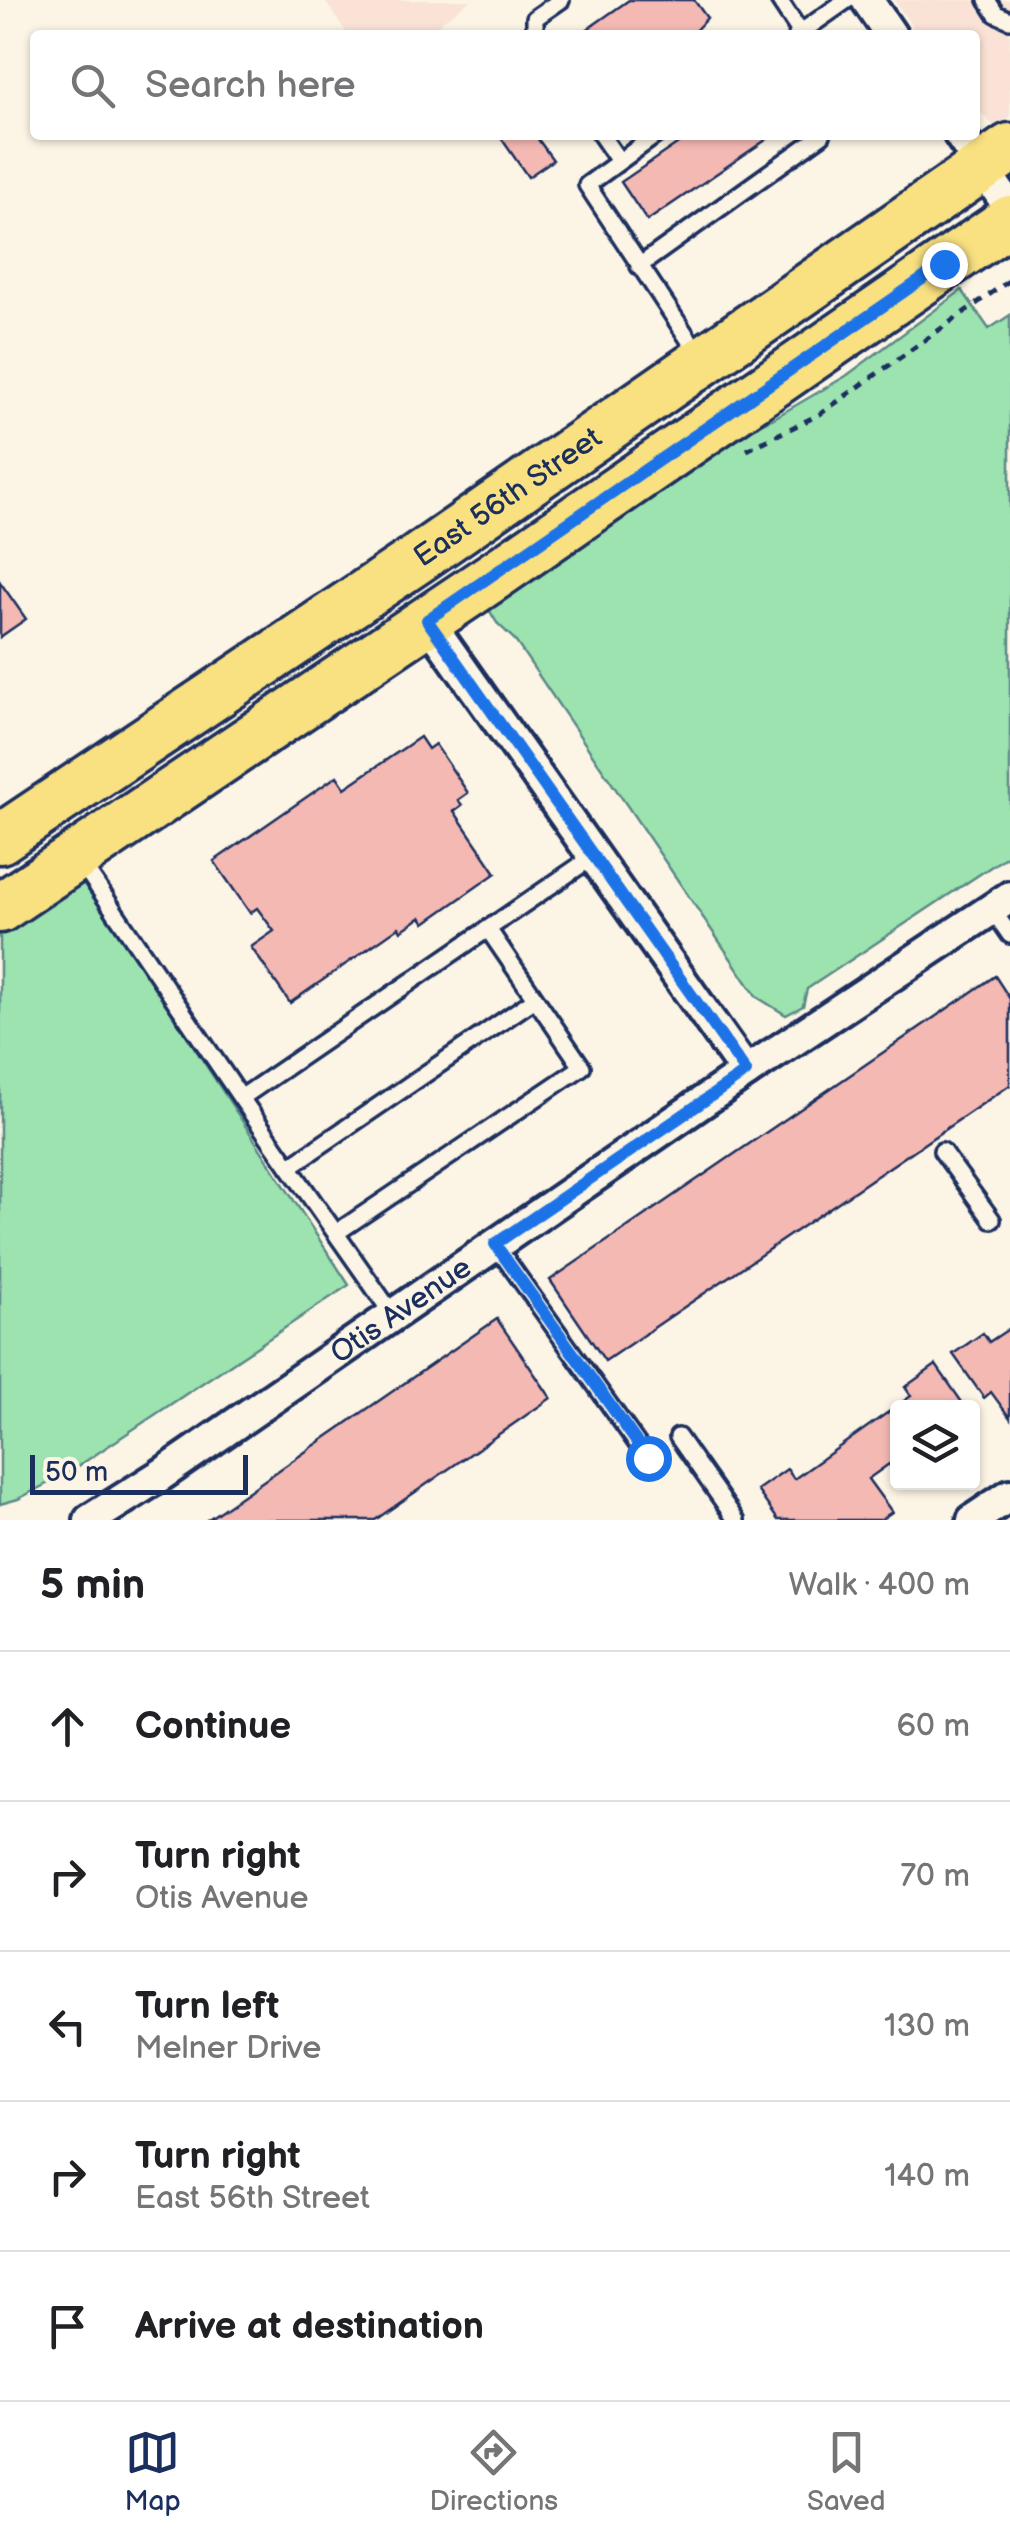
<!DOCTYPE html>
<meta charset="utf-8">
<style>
body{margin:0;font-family:"Balsamiq Sans",sans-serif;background:#f6f6f6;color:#202124}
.controls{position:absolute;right:30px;bottom:30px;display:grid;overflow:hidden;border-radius:10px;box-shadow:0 2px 8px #0004}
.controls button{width:90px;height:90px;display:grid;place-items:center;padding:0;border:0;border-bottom:2px solid #e0e0e0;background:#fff;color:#202124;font:50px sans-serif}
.scale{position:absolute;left:30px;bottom:25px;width:218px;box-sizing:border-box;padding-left:10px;border:5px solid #1b2f5e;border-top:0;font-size:28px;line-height:35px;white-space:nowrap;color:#1b2f5e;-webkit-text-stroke:8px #fcf5e5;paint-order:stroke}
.stop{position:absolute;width:30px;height:30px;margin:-22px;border:8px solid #1a73e8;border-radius:50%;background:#fff}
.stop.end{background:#1a73e8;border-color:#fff;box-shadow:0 2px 10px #0008}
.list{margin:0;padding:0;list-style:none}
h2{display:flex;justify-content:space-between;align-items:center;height:130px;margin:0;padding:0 40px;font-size:42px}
h2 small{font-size:32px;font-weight:400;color:#757577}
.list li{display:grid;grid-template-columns:65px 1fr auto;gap:30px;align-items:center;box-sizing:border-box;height:150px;padding:0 40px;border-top:2px solid #e0e0e0}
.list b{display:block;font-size:38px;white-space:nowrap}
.list p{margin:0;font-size:32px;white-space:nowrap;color:#757577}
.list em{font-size:32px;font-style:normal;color:#757577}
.icon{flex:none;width:55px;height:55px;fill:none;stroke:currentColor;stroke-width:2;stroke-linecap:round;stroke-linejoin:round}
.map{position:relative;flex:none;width:1010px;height:1520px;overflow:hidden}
.search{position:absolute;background:#fff;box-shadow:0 2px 8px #0004;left:30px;right:30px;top:30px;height:110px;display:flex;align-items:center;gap:25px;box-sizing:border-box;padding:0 35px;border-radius:10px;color:#757577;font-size:38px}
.sheet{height:880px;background:#fff}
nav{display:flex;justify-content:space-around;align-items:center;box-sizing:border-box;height:140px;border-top:2px solid #e0e0e0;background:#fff;font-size:28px;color:#757577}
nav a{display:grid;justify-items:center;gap:5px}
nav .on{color:#1b2f5e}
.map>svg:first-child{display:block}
.built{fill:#fae3d6}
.green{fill:#9ce3b0;stroke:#5c8987;stroke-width:2.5}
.building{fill:#f5b9b4;stroke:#1b2f5e;stroke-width:2.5}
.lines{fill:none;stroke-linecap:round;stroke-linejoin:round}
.lane-casing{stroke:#1b2f5e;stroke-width:22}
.street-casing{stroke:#1b2f5e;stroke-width:38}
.primary-casing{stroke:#1b2f5e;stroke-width:55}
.path{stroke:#1b2f5e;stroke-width:5;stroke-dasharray:8 8;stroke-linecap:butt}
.lane{stroke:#fcf5e5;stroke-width:15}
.street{stroke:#fcf5e5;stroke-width:30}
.primary{stroke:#f9e181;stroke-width:48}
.route{stroke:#1a73e8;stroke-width:12}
.labels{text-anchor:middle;stroke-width:9;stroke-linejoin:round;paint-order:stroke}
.street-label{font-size:30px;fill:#1b2f5e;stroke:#fcf5e5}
</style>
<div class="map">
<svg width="1010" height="1520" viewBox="0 0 1010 1520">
<rect width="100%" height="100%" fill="#fcf5e5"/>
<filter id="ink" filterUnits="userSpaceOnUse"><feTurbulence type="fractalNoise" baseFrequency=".01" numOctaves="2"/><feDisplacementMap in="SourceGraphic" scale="20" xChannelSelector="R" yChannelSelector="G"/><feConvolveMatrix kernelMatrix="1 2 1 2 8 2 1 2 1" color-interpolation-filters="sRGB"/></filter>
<g filter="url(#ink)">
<path class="built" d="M324,0H471L424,35H348Z
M894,0H1010V117L995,128L975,105V35H918Z"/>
<path class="green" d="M962,290L989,329L1010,315V854L807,989L803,1006L786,1015L757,997L514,639L497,623L485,603L692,455L774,418L846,376Z
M82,875L349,1285L71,1471L18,1499L0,1504V929Z"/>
<path class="building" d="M629,0H694L707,18L691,35H579Z
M499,135H535L553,160L528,177Z
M690,135H773L647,221L621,182Z
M0,582L26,619L0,637Z
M420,737L428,749L435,744L468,793L458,800L462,805L454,811L496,873L425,923L421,917L401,931L399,927L290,1003L251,947L274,931L257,908L250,913L214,861L337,776L345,788Z
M995,976L1010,999V1085L605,1361L550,1280Z
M497,1319L551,1398L375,1520H207Z
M1010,1328V1418L991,1392L984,1398L953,1354L983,1333L989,1342Z
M936,1365L966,1408H898V1477L889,1464L868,1479L892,1512L880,1520H778L757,1490L787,1469L794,1479L911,1396L905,1387Z"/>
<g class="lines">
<defs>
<path id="lane" d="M779,0L802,35
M987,0L996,14L1010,20
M535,35V18L561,0
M797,35L847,0
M601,135L619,161
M656,135L587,185L701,358
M639,266L822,135
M81,862L241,1098
M992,909L1010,935
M942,1151L992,1220
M289,1167L535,999
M336,1233L582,1067L488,929
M495,1244L648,1459
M393,1315L241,1098L594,856
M678,1437L736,1520"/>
<g id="street">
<path d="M867,0L891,35"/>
<path d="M960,135L1010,208"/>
<path d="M427,620L746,1072"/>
<path id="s1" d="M90,1520L161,1475L746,1072L1010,897"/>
<path d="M973,1520L1010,1495"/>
</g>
<g id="primary">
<path id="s2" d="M0,839L416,560L1010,148"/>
<path d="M0,908L494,576L1010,220"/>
</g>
</defs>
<use href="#lane" class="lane-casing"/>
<use href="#street" class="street-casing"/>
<use href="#primary" class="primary-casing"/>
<path class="path" d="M747,450L820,414L1010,280"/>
<use href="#lane" class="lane"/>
<use href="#street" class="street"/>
<use href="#primary" class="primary"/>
</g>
</g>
<g class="lines" filter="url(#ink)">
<path class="route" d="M648,1458L495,1244L746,1072L427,620L944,264"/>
</g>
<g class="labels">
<g class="street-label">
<text dy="10" stroke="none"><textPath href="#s2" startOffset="612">East 56th Street</textPath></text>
<text dy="10" stroke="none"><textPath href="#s1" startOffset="375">Otis Avenue</textPath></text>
</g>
</g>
</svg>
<div class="controls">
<button><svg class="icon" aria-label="layers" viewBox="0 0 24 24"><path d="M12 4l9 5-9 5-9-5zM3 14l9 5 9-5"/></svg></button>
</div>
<div class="scale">50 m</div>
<div class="stop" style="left:648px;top:1458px"></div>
<div class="stop end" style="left:944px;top:264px"></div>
<div class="search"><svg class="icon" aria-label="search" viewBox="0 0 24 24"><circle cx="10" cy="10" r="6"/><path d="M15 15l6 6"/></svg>Search here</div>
</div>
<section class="sheet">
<h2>5 min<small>Walk · 400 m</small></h2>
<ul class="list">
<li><svg class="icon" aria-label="ahead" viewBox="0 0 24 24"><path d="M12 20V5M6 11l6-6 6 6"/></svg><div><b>Continue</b></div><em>60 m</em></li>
<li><svg class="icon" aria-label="right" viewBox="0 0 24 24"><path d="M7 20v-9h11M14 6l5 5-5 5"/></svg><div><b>Turn right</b><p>Otis Avenue</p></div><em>70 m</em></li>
<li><svg class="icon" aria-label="left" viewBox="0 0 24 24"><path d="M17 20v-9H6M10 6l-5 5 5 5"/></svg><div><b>Turn left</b><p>Melner Drive</p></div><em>130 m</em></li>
<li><svg class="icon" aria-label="right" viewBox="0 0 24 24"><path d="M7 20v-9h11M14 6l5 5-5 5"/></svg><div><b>Turn right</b><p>East 56th Street</p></div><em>140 m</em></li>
<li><svg class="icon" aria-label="arrive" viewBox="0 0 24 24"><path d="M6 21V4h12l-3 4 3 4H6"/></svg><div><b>Arrive at destination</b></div></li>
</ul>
</section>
<nav>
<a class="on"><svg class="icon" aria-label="map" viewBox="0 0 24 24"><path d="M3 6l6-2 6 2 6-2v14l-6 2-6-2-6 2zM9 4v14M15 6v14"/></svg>Map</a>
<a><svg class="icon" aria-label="directions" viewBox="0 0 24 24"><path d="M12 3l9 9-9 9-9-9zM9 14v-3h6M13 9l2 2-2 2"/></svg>Directions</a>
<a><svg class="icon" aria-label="saved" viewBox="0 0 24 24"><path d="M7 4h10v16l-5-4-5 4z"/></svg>Saved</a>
</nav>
